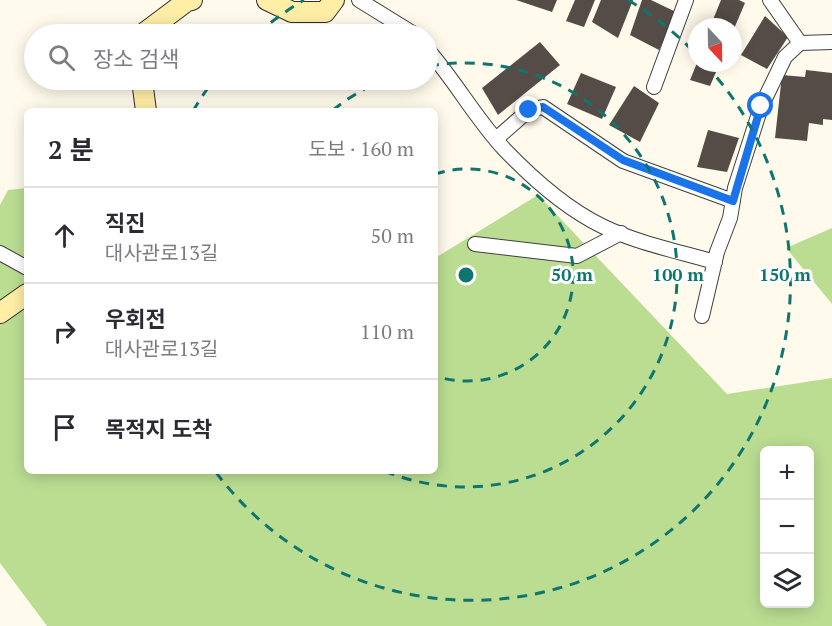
<!DOCTYPE html>
<html lang="ko">
<meta charset="utf-8">
<style>
body{margin:0;font-family:"PT Serif","Noto Sans KR",serif;background:#f2f2f3;color:#2b2b33}
.controls{position:absolute;right:18px;bottom:18px;display:grid;overflow:hidden;border-radius:9px;box-shadow:0 3px 15px #0003}
.controls button{width:54px;height:54px;display:grid;place-items:center;padding:0;border:0;border-bottom:2px solid #e1e1e2;background:#fff;color:#2b2b33;font:30px sans-serif}
.compass{position:absolute;left:688px;top:18px;width:54px;height:54px;border-radius:50%;background:#fff;box-shadow:0 3px 15px #0003;rotate:158deg}
.stop{position:absolute;width:18px;height:18px;margin:-14px;border:4px solid #1a73e8;border-radius:50%;background:#fff}
.stop.end{background:#1a73e8;border-color:#fff;box-shadow:0 2px 6px #0008}
.list{margin:0;padding:0;list-style:none}
h2{display:flex;justify-content:space-between;align-items:center;height:78px;margin:0;padding:0 24px;font-size:26px}
h2 small{font-size:20px;font-weight:400;color:#7c7c81}
.list li{display:grid;grid-template-columns:39px 1fr auto;gap:18px;align-items:center;box-sizing:border-box;height:96px;padding:0 24px;border-top:2px solid #e1e1e2}
.list b{display:block;font-size:22px;white-space:nowrap}
.list p{margin:0;font-size:20px;white-space:nowrap;color:#7c7c81}
.list em{font-size:20px;font-style:normal;color:#7c7c81}
.icon{flex:none;width:33px;height:33px;fill:none;stroke:currentColor;stroke-width:2;stroke-linecap:round;stroke-linejoin:round}
.map{position:relative;flex:none;width:832px;height:626px;overflow:hidden}
.search{position:absolute;background:#fff;box-shadow:0 3px 15px #0003;left:24px;top:24px;width:414px;height:66px;display:flex;align-items:center;gap:15px;box-sizing:border-box;padding:0 21px;border-radius:33px;color:#7c7c81;font-size:22px}
.panel{position:absolute;background:#fff;box-shadow:0 3px 15px #0003;left:24px;top:108px;width:414px;height:366px;border-radius:9px}
.map>svg:first-child{display:block}
.forest{fill:#badd92;fill-rule:evenodd}
.building{fill:#554c48}
.lines{fill:none;stroke-linecap:round;stroke-linejoin:round}
.minor-casing{stroke:#3f3f3f;stroke-width:16}
.secondary-casing{stroke:#2e2e2e;stroke-width:22}
.minor{stroke:#fff;stroke-width:14}
.secondary{stroke:#ffeea6;stroke-width:20}
.route{stroke:#1a73e8;stroke-width:8}
.ring{fill:none;stroke:#0f766e;stroke-width:3;stroke-dasharray:10 8}
.centre{fill:#0f766e;stroke:#fff;stroke-width:3}
.ring-label{font-size:18px;text-anchor:middle;font-weight:bold;fill:#0f766e;stroke:#fff;stroke-width:6;stroke-linejoin:round;paint-order:stroke}
</style>
<div class="map">
<svg width="832" height="626" viewBox="0 0 832 626">
<rect width="100%" height="100%" fill="#fffaeb"/>
<path class="forest" d="M27,188V471H435V258L538,195L727,394L832,378V626H47L0,563V205L8,190ZM764,450H810V604H764Z
M832,228V304L786,248Z"/>
<path class="building" d="M516,0H557L552,12Z
M575,0H595L584,27L566,21Z
M601,0H633L618,38L592,22Z
M642,0H651L676,12L659,50L630,35Z
M721,0H739L745,3L733,31V27H710Z
M765,16L788,37L767,69L741,55Z
M540,42L560,65L498,115L482,88Z
M697,63H720L710,86L690,80Z
M806,70L832,73V120L823,119V125L809,123L807,141L775,138L782,75L805,77Z
M581,73L616,87L602,119L567,104Z
M634,86L659,103L640,142L609,125Z
M708,130L739,138L727,172L697,167Z"/>
<g class="lines">
<defs>
<path id="minor" d="M359,0L414,34
M770,0L800,43
M428,50C456,82 476,119 505,150C532,178 567,209 602,226C637,243 677,251 715,262
M654,87L686,0
M496,139L529,110L543,107L623,161L733,201
M475,244L577,256L621,233
M0,253L27,268
M702,316L717,252L730,218L735,188L761,107L785,57L800,43L832,42"/>
<path id="secondary" d="M267,0L292,12H325L334,0
M143,34L187,1L192,0
M142,80L146,111
M0,313L27,294"/>
</defs>
<use href="#minor" class="minor-casing"/>
<use href="#secondary" class="secondary-casing"/>
<use href="#minor" class="minor"/>
<use href="#secondary" class="secondary"/>
</g>
<g class="lines">
<path class="route" d="M529,110L543,107L623,160L733,201L761,106"/>
</g>
<g class="ring">
<path d="M435 174A106 106 0 1 1 435 376"/>
<path d="M333 110A212 212 0 0 1 383 80M429 66A212 212 0 1 1 387 472"/>
<path d="M193 111A319 319 0 0 1 213 81M257 34A319 319 0 0 1 304 0M628 0A319 319 0 0 1 695 53M705 64A319 319 0 1 1 215 471"/>
</g>
<circle cx="466" cy="275" r="9" class="centre"/>
<g class="ring-label">
<text x="572" y="281">50 m</text>
<text x="678" y="281">100 m</text>
<text x="785" y="281">150 m</text>
</g>
</svg>
<div class="controls">
<button>+</button>
<button>−</button>
<button><svg class="icon" aria-label="layers" viewBox="0 0 24 24"><path d="M12 4l9 5-9 5-9-5zM3 14l9 5 9-5"/></svg></button>
</div>
<svg class="compass" viewBox="-18 -18 36 36"><path d="M0-13l5 13h-10z" fill="#e53935"/><path d="M0 13l5-13h-10z" fill="#7c7c81"/></svg>
<div class="stop" style="left:761px;top:106px"></div>
<div class="stop end" style="left:529px;top:110px"></div>
<div class="search"><svg class="icon" aria-label="search" viewBox="0 0 24 24"><circle cx="10" cy="10" r="6"/><path d="M15 15l6 6"/></svg>장소 검색</div>
<section class="panel">
<h2>2 분<small>도보 · 160 m</small></h2>
<ul class="list">
<li><svg class="icon" aria-label="ahead" viewBox="0 0 24 24"><path d="M12 20V5M6 11l6-6 6 6"/></svg><div><b>직진</b><p>대사관로13길</p></div><em>50 m</em></li>
<li><svg class="icon" aria-label="right" viewBox="0 0 24 24"><path d="M7 20v-9h11M14 6l5 5-5 5"/></svg><div><b>우회전</b><p>대사관로13길</p></div><em>110 m</em></li>
<li><svg class="icon" aria-label="arrive" viewBox="0 0 24 24"><path d="M6 21V4h12l-3 4 3 4H6"/></svg><div><b>목적지 도착</b></div></li>
</ul>
</section>
</div>
